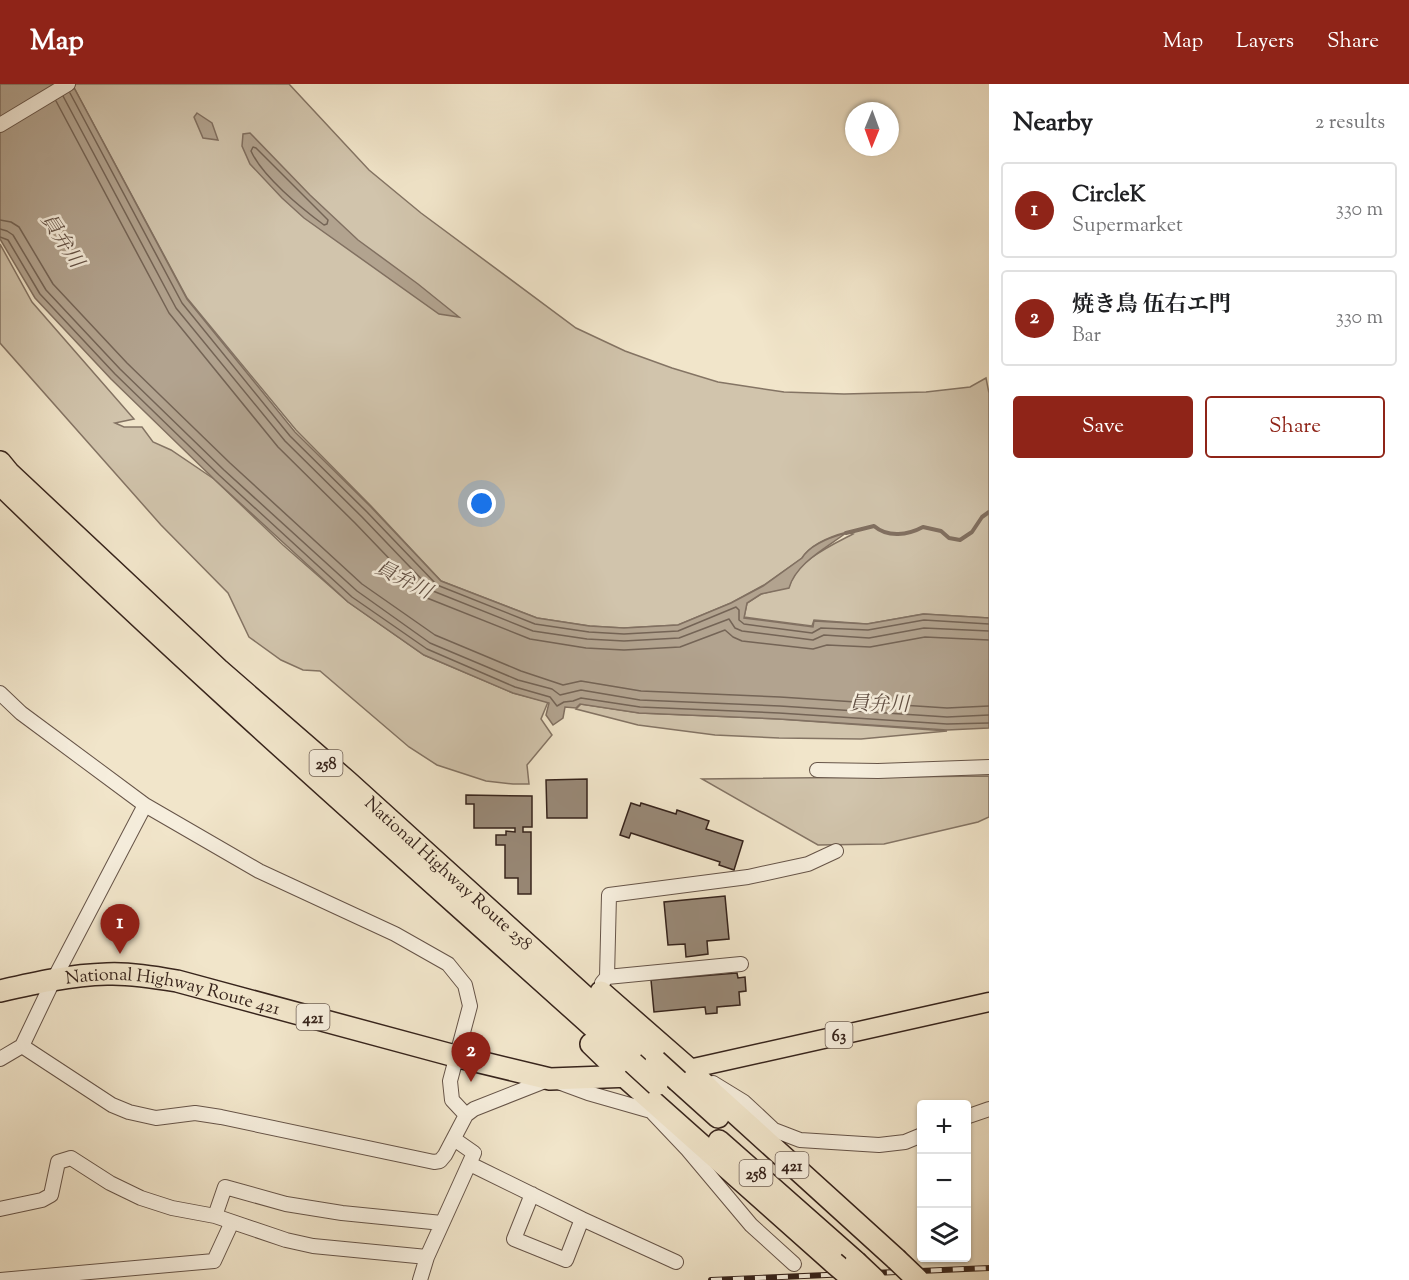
<!DOCTYPE html>
<meta charset="utf-8">
<style>
body{margin:0;font-family:"Sorts Mill Goudy","Noto Serif JP",serif;background:#f2f2f2;color:#202124}
.controls{position:absolute;right:18px;bottom:18px;display:grid;overflow:hidden;border-radius:6px;box-shadow:0 2px 4px #0004}
.controls button{width:54px;height:54px;display:grid;place-items:center;padding:0;border:0;border-bottom:2px solid #e0e0e0;background:#fff;color:#202124;font:30px sans-serif}
.compass{position:absolute;left:845px;top:18px;width:54px;height:54px;border-radius:50%;background:#fff;box-shadow:0 2px 4px #0004;rotate:181deg}
.you{position:absolute;left:482px;top:420px;width:21px;height:21px;margin:-15px;border:4px solid #fff;border-radius:50%;background:#1a73e8;box-shadow:0 0 0 9px #1a73e833}
.badge{display:grid;place-items:center;width:39px;height:39px;border-radius:50%;background:#8f2418;color:#fff;font-size:20px;font-weight:700}
.pin{position:absolute;translate:-50% -50px;filter:drop-shadow(0 2px 3px #0008)}
.pin::after{content:'';position:absolute;top:32px;width:21px;height:18px;background:inherit;clip-path:polygon(0 0,100% 0,50% 100%)}
.list{margin:0;padding:0;list-style:none}
h2{display:flex;justify-content:space-between;align-items:center;height:78px;margin:0;padding:0 24px;font-size:26px}
h2 small{font-size:20px;font-weight:400;color:#757577}
.list li{display:grid;grid-template-columns:39px 1fr auto;gap:18px;align-items:center;box-sizing:border-box;height:96px;margin:0 12px 12px;padding:0 12px;border:2px solid #e0e0e0;border-radius:6px}
.list b{display:block;font-size:22px;white-space:nowrap}
.list p{margin:0;font-size:20px;white-space:nowrap;color:#757577}
.list em{font-size:20px;font-style:normal;color:#757577}
.actions{display:flex;gap:12px;padding:18px 24px}
.actions a{flex:1;padding:14px 0;border:2px solid #8f2418;border-radius:6px;text-align:center;font-size:21px;color:#8f2418}
.actions .main{background:#8f2418;color:#fff}
.icon{flex:none;width:33px;height:33px;fill:none;stroke:currentColor;stroke-width:2;stroke-linecap:round;stroke-linejoin:round}
.map{position:relative;flex:none;width:989px;height:1196px;overflow:hidden}
header{display:flex;align-items:center;gap:36px;box-sizing:border-box;height:84px;padding:0 30px;background:#8f2418;color:#fff}
header strong{font-size:28px}
nav{display:flex;gap:33px;margin-inline-start:auto;font-size:21px}
main{display:flex}
aside{flex:1;background:#fff}
.map>svg:first-child{display:block}
.green{fill:#d1c4ac;stroke:#847464;stroke-width:1.5}
.water{fill:#b2a38f;stroke:#817061;stroke-width:1.5}
.lines{fill:none;stroke-linecap:round;stroke-linejoin:round}
.shore{stroke:#746456;stroke-width:1.5}
.stream{stroke:#817061;stroke-width:4}
.building{fill:#988876;stroke:#37241c;stroke-width:1.5}
.minor-casing{stroke:#665448;stroke-width:16}
.major-casing{stroke:#37241c;stroke-width:21}
.highway-casing{stroke:#37241c;stroke-width:24}
.minor{stroke:#f6eedd;stroke-width:14}
.major{stroke:#f1e5ca;stroke-width:18}
.highway{stroke:#f1e5ca;stroke-width:21}
.rail-casing{stroke:#37241c;stroke-width:6}
.rail{stroke:#f6eedd;stroke-width:4;stroke-dasharray:11;stroke-linecap:butt}
.highway-bridge-casing{stroke:#37241c;stroke-width:24;stroke-linecap:butt}
.highway-bridge{stroke:#f1e5ca;stroke-width:21}
.labels{text-anchor:middle;stroke-width:5;stroke-linejoin:round;paint-order:stroke}
.shield{fill:#f6eedd;stroke:#706156;stroke-width:1.5}
.shield-label{font-size:16px;font-weight:bold;fill:#37241c}
.street-label{font-size:18px;fill:#37241c;stroke:#f6eedd}
.water-label{font-size:20px;font-style:italic;fill:#625044;stroke:#f6eedd}
</style>
<header>
<strong>Map</strong>
<nav><a>Map</a><a>Layers</a><a>Share</a></nav>
</header>
<main>
<div class="map">
<svg width="989" height="1196" viewBox="0 0 989 1196">
<rect width="100%" height="100%" fill="#f1e5ca"/>
<filter id="stains"><feTurbulence type="fractalNoise" baseFrequency=".00333" numOctaves="4"/><feColorMatrix values="0 0 0 0 .2 0 0 0 0 .09 0 0 0 0 .02 0 0 0 .5 -.17"/></filter>
<radialGradient id="worn" r=".72"><stop offset=".6" stop-color="#630" stop-opacity="0"/><stop offset="1" stop-color="#630" stop-opacity=".3"/></radialGradient>
<path class="green" d="M72,0H289L369,86L421,129L576,244L625,267L672,284L718,298L784,308L844,310L926,308L970,303L986,294L989,309V534L923,530L867,540L814,536L812,542L744,533L747,519L761,510L789,503C796,477 830,462 853,450L847,448C832,452 811,460 802,474L764,501L731,519L678,541L623,544L590,542L537,534L441,497L371,422L296,346L187,214Z
M0,160L32,218L134,335L115,339L124,343H142L153,358L171,366L214,395L283,461L348,518L424,571L513,609L548,618L541,635L552,651L527,681L529,700H513L486,697L437,681L409,663L320,587L303,586L281,576L249,553L228,509L161,441L0,259Z
M581,620L640,629L779,635L947,647L861,655L779,654L715,651L638,641L576,625Z
M989,692V733L978,738L884,760L818,761L702,695Z"/>
<path class="water" d="M0,0H72L187,215L295,348L371,423L441,497L537,534L589,542L624,544L678,541L731,519L763,502L802,474C810,461 831,453 846,449C826,464 796,479 789,504L761,510L747,519L744,534L813,543L814,537L867,540L924,530L989,534V644L947,646L779,635L639,629L580,620L576,624L565,623L563,634L553,641L546,631L549,619L513,609L424,571L348,518L215,396L111,295L35,214L0,155Z
M197,29L212,39L218,56L203,54L194,33Z
M250,49L310,111L358,156L418,200L459,233L439,230L304,134L282,114L250,80L242,62L243,50Z"/>
<g class="lines">
<path class="shore" d="M70,9L182,219L290,352L367,428L437,501L535,540L589,548L624,550L678,547L736,523L739,526V536L744,540L812,549L821,544L868,546L924,536L989,540
M63,12L176,224L285,357L362,433L433,507L533,547L587,555L624,557L679,554L729,535L735,544L742,547L813,556L824,551L869,554L924,544L989,547
M56,17L169,229L278,363L355,439L427,514L530,555L586,564L624,566L680,563L725,546L733,553L742,557L813,565L827,561L870,563L925,553L989,556
M253,63L256,64L328,136L327,140L324,141C301,124 262,92 251,67Z
M0,136L11,138L19,143L53,200L127,279L230,379L362,500L435,551L521,587L563,601L581,597L641,607L780,613L947,624L989,622
M0,145L7,147L13,151L46,206L120,285L224,386L357,507L430,559L518,596L552,605L560,611L581,606L640,616L780,622L947,633L989,631
M0,153L8,156L40,210L115,290L219,391L352,513L427,565L515,603L550,613L557,622L564,618L573,617L581,614L640,623L779,629L947,640L989,639"/>
<path class="stream" d="M846,449L874,442C888,454 908,451 923,443L941,447L949,454L960,456L972,448L982,433L989,428"/>
</g>
<path class="building" d="M587,695V734H547L546,696Z
M466,711L532,712V743H523V748H531V810H518V794H505V761H496V751H506V747L515,748V744H474V720H466Z
M631,719L640,722L641,719L676,730L677,726L709,737L706,745L743,757L734,786L719,781L720,778L631,749L629,754L620,751Z
M725,812L729,855L707,857L708,870L686,873L685,860L668,861L664,818Z
M737,889L738,894L745,893L746,907L739,908L740,921L717,923V929L706,930L705,923L654,928L651,896Z"/>
<g class="lines">
<defs>
<path id="minor" d="M0,41L68,0
M0,609L21,629L145,721L259,787L395,850L448,880L465,901L470,922L450,997L452,1016L466,1031
M817,686L878,687L989,683
M607,893L609,811L748,793L808,780L836,767
M602,899L607,893L741,880
M22,962L112,1021L129,1028L156,1034L195,1029L221,1033L434,1078L440,1077L445,1071L466,1031L474,1025L550,995L588,1009L651,1027L688,1066L751,1141L794,1180
M0,975L22,962L54,895L145,721
M713,999L744,1018L774,1046L800,1056L879,1061L905,1058L922,1051
M966,1033L989,1025
M470,1080L582,1135L676,1178
M532,1110L514,1155L566,1176L582,1135
M0,1125L42,1116L51,1111L58,1078L71,1074L110,1099L141,1114L172,1124L215,1132L286,1156L313,1162L427,1173
M215,1132L225,1103L286,1120L342,1129L442,1139
M0,1196L214,1177L232,1138
M420,1196L427,1173L474,1069L454,1055"/>
<path id="major" d="M689,985L989,918"/>
<g id="highway">
<path id="s1" d="M0,378L9,389L218,585L348,698L656,977"/>
<path d="M0,400C205,600 421,787 633,979"/>
<path id="s2" d="M0,907C35,899 70,891 107,890C130,889 154,893 177,897L455,972L550,995L632,992"/>
<path d="M601,908L689,985L713,1009L896,1175"/>
<path d="M591,960L625,993L834,1179"/>
<path d="M678,997L718,1033"/>
<path d="M719,1057L856,1178"/>
</g>
</defs>
<use href="#minor" class="minor-casing"/>
<use href="#major" class="major-casing"/>
<use href="#highway" class="highway-casing"/>
<use href="#minor" class="minor"/>
<use href="#major" class="major"/>
<use href="#highway" class="highway"/>
<defs>
<path id="rail" d="M711,1196L989,1184"/>
</defs>
<use href="#rail" class="rail-casing"/>
<use href="#rail" class="rail"/>
<defs>
<path id="highway-bridge" d="M656,977L678,997
M633,979L657,1001
M896,1175L918,1196
M856,1178L875,1196
M834,1179L854,1196"/>
</defs>
<use href="#highway-bridge" class="highway-bridge-casing"/>
<use href="#highway-bridge" class="highway-bridge"/>
</g>
<g class="labels">
<g class="shield">
<rect x="309.5" y="666" width="33" height="26" rx="4.5"/>
<rect x="296.5" y="920" width="33" height="26" rx="4.5"/>
<rect x="825.5" y="938" width="27" height="26" rx="4.5"/>
<rect x="775.5" y="1068" width="33" height="26" rx="4.5"/>
<rect x="739.5" y="1076" width="33" height="26" rx="4.5"/>
</g>
<g class="shield-label">
<text x="326" y="685">258</text>
<text x="313" y="939">421</text>
<text x="839" y="957">63</text>
<text x="792" y="1087">421</text>
<text x="756" y="1095">258</text>
</g>
<g class="street-label">
<text dy="6" stroke="none"><textPath href="#s1" startOffset="609">National Highway Route 258</textPath></text>
<text dy="6" stroke="none"><textPath href="#s2" startOffset="176">National Highway Route 421</textPath></text>
</g>
<g class="water-label">
<text transform="translate(63 156) rotate(57)" y="7">員弁川</text>
<text transform="translate(404 495) rotate(27)" y="7">員弁川</text>
<text transform="translate(879 619) rotate(1)" y="7">員弁川</text>
</g>
</g>
<rect width="100%" height="100%" filter="url(#stains)"/>
<rect width="100%" height="100%" fill="url(#worn)"/>
</svg>
<div class="controls">
<button>+</button>
<button>−</button>
<button><svg class="icon" aria-label="layers" viewBox="0 0 24 24"><path d="M12 4l9 5-9 5-9-5zM3 14l9 5 9-5"/></svg></button>
</div>
<svg class="compass" viewBox="-18 -18 36 36"><path d="M0-13l5 13h-10z" fill="#e53935"/><path d="M0 13l5-13h-10z" fill="#757577"/></svg>
<div class="you"></div>
<div class="pin badge" style="left:120px;top:870px">1</div>
<div class="pin badge" style="left:471px;top:998px">2</div>
</div>
<aside>
<h2>Nearby<small>2 results</small></h2>
<ul class="list">
<li><span class="badge">1</span><div><b>CircleK</b><p>Supermarket</p></div><em>330 m</em></li>
<li><span class="badge">2</span><div><b>焼き鳥 伍右エ門</b><p>Bar</p></div><em>330 m</em></li>
</ul>
<div class="actions"><a class="main">Save</a><a>Share</a></div>
</aside>
</main>
